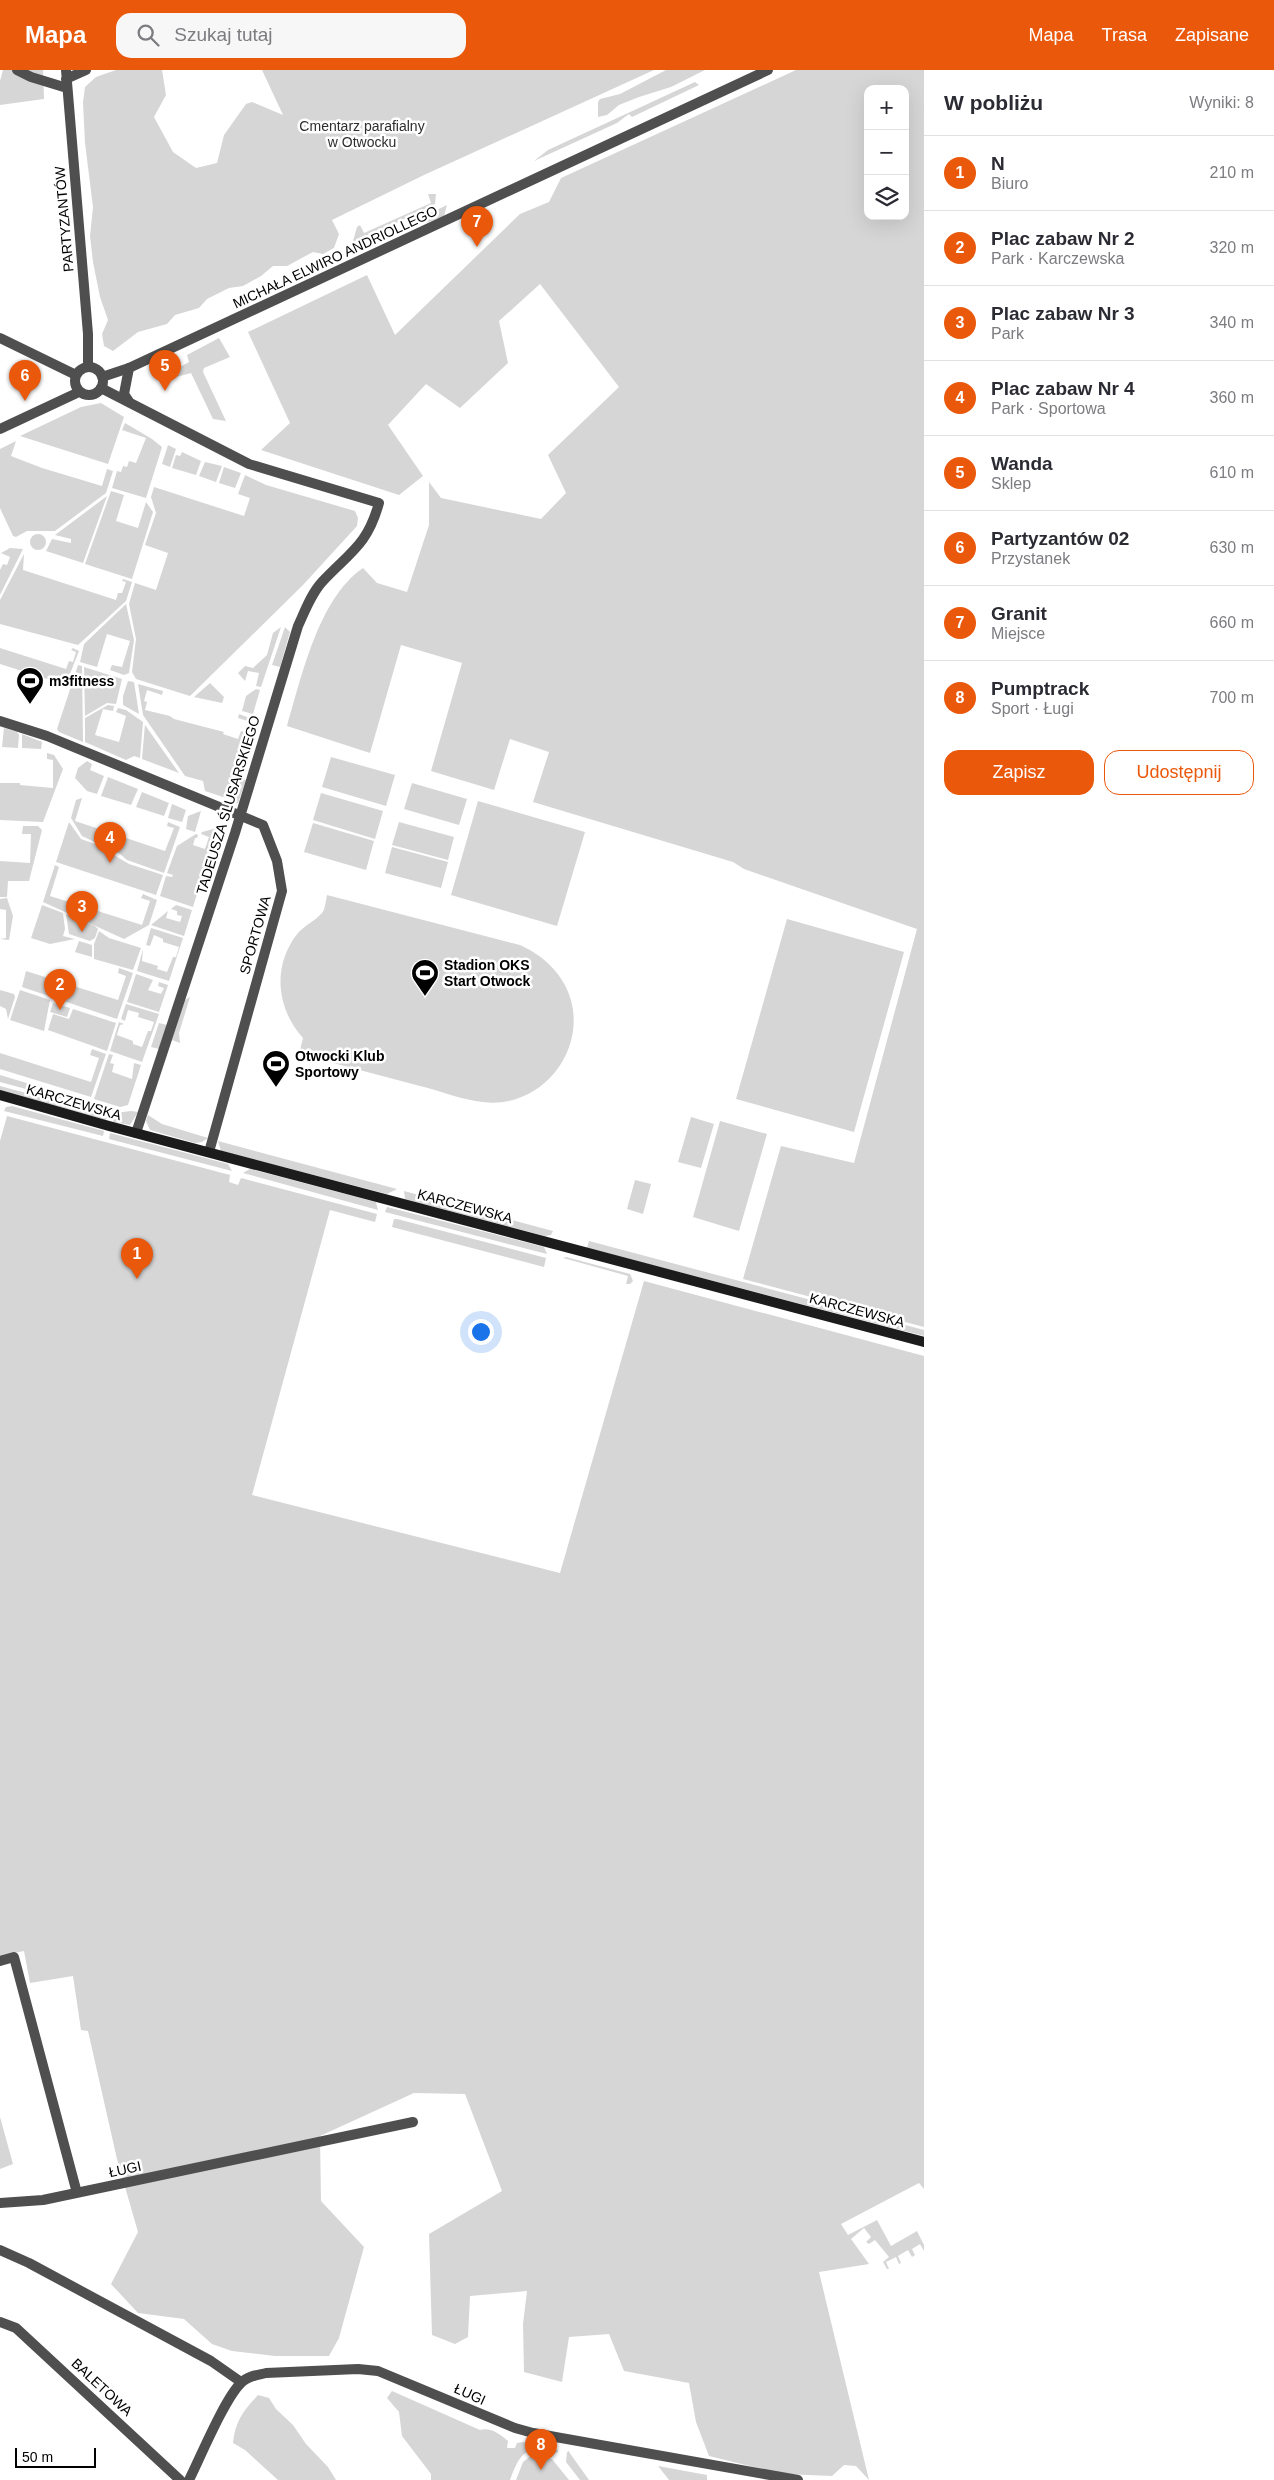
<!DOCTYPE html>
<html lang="pl">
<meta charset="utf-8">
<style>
body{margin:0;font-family:Arial,sans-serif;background:#f7f7f7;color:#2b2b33}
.controls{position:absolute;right:15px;top:15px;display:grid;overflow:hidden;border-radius:10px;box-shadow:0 5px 20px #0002}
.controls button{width:45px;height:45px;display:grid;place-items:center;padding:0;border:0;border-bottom:1px solid #e1e1e2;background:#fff;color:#2b2b33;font:25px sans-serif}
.scale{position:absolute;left:15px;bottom:12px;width:81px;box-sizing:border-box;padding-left:5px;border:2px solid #000;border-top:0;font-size:14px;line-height:18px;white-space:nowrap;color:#000;-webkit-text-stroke:4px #fff;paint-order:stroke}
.you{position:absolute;left:480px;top:1261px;width:18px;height:18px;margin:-12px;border:4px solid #fff;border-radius:50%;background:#1a73e8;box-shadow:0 0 0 8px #1a73e833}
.badge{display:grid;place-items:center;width:32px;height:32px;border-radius:50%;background:#ea580c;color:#fff;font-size:16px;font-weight:700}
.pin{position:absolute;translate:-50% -41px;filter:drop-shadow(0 1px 2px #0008)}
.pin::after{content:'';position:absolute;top:26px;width:18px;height:15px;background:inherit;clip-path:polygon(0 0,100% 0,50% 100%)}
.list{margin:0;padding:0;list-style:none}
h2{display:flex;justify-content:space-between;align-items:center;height:65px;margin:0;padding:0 20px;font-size:21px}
h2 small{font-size:16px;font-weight:400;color:#7c7c81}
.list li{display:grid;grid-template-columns:32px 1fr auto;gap:15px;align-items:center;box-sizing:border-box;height:75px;padding:0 20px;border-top:1px solid #e1e1e2}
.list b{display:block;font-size:19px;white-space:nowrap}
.list p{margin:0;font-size:16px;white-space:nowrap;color:#7c7c81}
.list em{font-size:16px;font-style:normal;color:#7c7c81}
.actions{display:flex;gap:10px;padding:15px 20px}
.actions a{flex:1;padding:11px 0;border:1px solid #ea580c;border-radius:15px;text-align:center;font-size:18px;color:#ea580c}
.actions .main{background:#ea580c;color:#fff}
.icon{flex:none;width:28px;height:28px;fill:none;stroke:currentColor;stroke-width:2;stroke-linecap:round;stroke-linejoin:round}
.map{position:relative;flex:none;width:924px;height:2410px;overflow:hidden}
header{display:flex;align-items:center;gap:30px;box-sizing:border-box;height:70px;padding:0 25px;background:#ea580c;color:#fff}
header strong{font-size:24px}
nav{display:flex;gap:28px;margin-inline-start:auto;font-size:18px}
.search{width:350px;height:45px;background:#f7f7f7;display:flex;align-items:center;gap:12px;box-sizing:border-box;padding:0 18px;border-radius:15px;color:#7c7c81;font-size:19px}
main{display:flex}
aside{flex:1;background:#fff}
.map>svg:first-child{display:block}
.green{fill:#d6d6d6;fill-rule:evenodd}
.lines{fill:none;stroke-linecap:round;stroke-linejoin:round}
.minor{stroke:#4f4f4f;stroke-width:10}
.tertiary{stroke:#4f4f4f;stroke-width:10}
.secondary{stroke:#1c1c1c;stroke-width:10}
.labels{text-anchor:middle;stroke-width:5;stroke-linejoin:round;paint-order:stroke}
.park-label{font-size:14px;fill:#2d2d2d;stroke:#fff}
.street-label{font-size:14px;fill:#000;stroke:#fff}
.poi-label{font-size:14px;font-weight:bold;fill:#000;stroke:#fff;text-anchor:start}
</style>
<header>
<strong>Mapa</strong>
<div class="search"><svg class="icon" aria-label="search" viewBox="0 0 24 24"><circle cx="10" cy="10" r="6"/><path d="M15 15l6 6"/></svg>Szukaj tutaj</div>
<nav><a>Mapa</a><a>Trasa</a><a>Zapisane</a></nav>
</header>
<main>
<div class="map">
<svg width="924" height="2410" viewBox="0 0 924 2410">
<rect width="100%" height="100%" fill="#fff"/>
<path class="green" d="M3,0H43L44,29L0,35V11Z
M116,0H162L166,25L154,47L173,82L196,98L217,93L224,65L246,34L252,32L283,45L262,0H654L424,105L332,150L339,164L334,178L323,184L313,182L287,196H273L261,206L243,216L229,218L207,229L199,238L175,245L167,254L138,262L113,281L104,276L102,264L108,250L100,227L93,192L90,166L93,137L85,73L83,32L85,17L96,7Z
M666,0H705L671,17L639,27L619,35L607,45L598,47V32L600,29L620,24Z
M796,0H924V1257L743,1209L781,1076L854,1093L917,859L744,799L733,792L533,732L549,682L510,669L494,720L431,701L462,593L401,575L370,683L287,656C302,606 318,529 363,498L377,513L407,522L429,455V412L441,428L541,449L566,423L548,385L619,317L540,214L499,251L508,293L460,338L426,314L388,355L423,406L399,425L261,380L290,353L248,262L367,205L395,265L520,144L549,132L561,108ZM868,19H905V146H868Z
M695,12L699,15L632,47L629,44L617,53L534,91L548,80Z
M428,124H436L435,134L355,173L353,171L357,157L360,155L364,163L431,133Z
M447,135L444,146L426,153L424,146Z
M219,268L230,287L204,298L203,302L226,351L213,349L191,303L176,307L174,302L176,299L189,292L187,285Z
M101,333L124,347L108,394L20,366L81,337Z
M125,353L152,369L162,377L146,428L112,418L117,401L121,402L123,396L127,397L129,391L136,393L146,368L122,360Z
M16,371L11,386L42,398L102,416L107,399L113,401L106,423L55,461H27L16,467L13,466L0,438V379Z
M168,375L176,379L170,397L162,394Z
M182,382L201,391L196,405L172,398L176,385L180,386Z
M205,392L222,396L216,412L199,406Z
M224,397L241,403L235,418L219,413Z
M245,405L266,415L355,441L358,448L357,456L303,515L190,626L136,609L132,602L136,569L129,534L135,513L156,520L168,483L145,475L156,443L151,427L154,417L244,446L250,428L238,424Z
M111,421L124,425L116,451L138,458L146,432L153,442L132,509L85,494Z
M107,426L83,493L46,481L52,469L71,473V469L55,465Z
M30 472a8 8 0 1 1 16 0a8 8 0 1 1-16 0Z
M10,478L23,479L0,525V500L3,494L7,495L10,487L1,483Z
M24,484L23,500L116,530L118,523H122L126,512L122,511L123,509L132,512L126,531L78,575L0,554V530Z
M126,534L134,570L129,603L124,605L110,600L112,595L122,597L130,571L107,564L97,597L80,592L84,574Z
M281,557L261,617L256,616L259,603L248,601L245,611L238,603L245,596L253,598L267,585L273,563Z
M285,557L290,562L280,597L272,595Z
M0,578L66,599L69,591L73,592L76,582L71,580L73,578L79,581L66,614H63L0,594Z
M78,595L82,596L83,672L59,662L57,659Z
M84,597L122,609L116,634L107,633L85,646Z
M128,611L134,612L139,644L123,635V626Z
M210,613L224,627L222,633L194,627Z
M138,614L163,621L162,625L147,620L144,631L147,632L145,640L170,646L174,649L224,662L223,664L238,669L241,661L245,662L248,651L238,648L239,644L252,649L229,729L205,721L203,711L185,706L143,645Z
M256,619L260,620L253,644L242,641L246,626Z
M108,635L114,636L113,641L103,639L95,665L119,672L126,646L116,642L118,638L126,640L143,652L140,688L134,686L126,690L85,672V648Z
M145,654V655L179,703L142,689Z
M4,658L17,662L19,665L18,678L2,677Z
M22,664L42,672L41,679L22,678Z
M47,683L54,685L63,699L43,752L0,750V713H20V715L53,718V690L47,689Z
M331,687L395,705L386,736L322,717Z
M87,691L92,694L90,700L104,706L97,724L87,721L75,708L78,698Z
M108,707L138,719L131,735L101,726Z
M238,708L246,710L238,733L230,737Z
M412,713L467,729L459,755L404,739Z
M142,722L169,733L164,746L136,737Z
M321,723L383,741L375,769L313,750Z
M82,728L75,751L165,781L174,758L167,756L168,752L180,757L164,803L127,790L120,784L82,766L71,748L76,730Z
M478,731L585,762L557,856L451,825Z
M172,734L186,740L182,752L168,748Z
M201,741L195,762L186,759L188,746Z
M69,752L81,769L95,774L129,794L163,805L156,825L56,792Z
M399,752L454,767L448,790L392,775Z
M313,753L374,771L366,800L304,782Z
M23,756H38L42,760L29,811H8L7,827H0V791L30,793L31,764H22Z
M217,758L193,837L160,826L166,806L172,807L173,805L167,803L177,776L196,764L198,765L197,768H195L193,775L205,779L209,767L201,764L202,762Z
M392,777L448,792L441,818L385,803Z
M55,795L59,797L50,826L142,855L150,831L141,828L143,824L157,830L149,855L124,869L43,832Z
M327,825L520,875C547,887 569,910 573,940C580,991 535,1039 483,1032C462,1030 441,1021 420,1016C380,1005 339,995 299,984L303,968C276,938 272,895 298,863C305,855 315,851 322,843C325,840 326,830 327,825Z
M7,828L13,846L9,870L0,869L6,868V840L0,839V829Z
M42,835L63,843L65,859L63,866L75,869L50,874L31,868Z
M176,835L192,840L184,866L151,855L168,841L166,848L180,852L182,846L177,845V841L171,839Z
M66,844L95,856L98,859L95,868L90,871L69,864Z
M787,849L904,882L854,1062L736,1029Z
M151,858L183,868L169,911L137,901L143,879L142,891L158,896L157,899L167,902L173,887H176L179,877L163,872V869L154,865L150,876L146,875Z
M99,861L109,868L141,878L133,900L94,889V874Z
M79,871L92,875V887L75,882Z
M119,898L133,903L117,949L22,917L26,901L118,930L126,906L118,903Z
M136,904L153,910L148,920L161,924L164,918L158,916L159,912L168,915L159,942L127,932Z
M0,920L14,924L15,927L8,949L6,939L0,936Z
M20,920L50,930L44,961L10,950Z
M190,927L179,963L180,973L172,970L185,930Z
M53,933L70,938L67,947L50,942Z
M126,934L159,944L142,992L110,981L119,952L124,954L120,955L117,965L133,971V974L142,977L148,961H151L154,952L138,947L139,943L128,940L125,951L121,949Z
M73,939L116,953L107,981L48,960L53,944L69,949Z
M159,953L167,955L159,979L151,977Z
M92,979L106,984L91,1027L0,999V983L91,1012L99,988L90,985Z
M109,984L113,985L110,993L114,994L112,1002L132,1009L134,993L141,995L128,1035L120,1037L94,1029Z
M0,1005L90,1032L89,1036L0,1012Z
M0,1016L104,1044H108L106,1050L0,1021Z
M12,1036L104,1061L103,1066L4,1041L6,1037Z
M131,1041L138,1042L130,1055L113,1052L115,1043Z
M148,1045L162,1054L208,1068L202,1072L195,1073L150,1060L146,1051Z
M7,1046L230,1105L229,1112L238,1115L241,1108L377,1144L375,1152L330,1140L252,1425L560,1503L644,1211L924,1286V2119L919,2113L841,2154L848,2165L877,2150L891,2176L917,2161L924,2175V2181L920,2174L912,2179L915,2185L912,2187L908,2180L898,2186L901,2193L899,2194L896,2187L886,2192L889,2199H887L883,2192L889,2187L875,2170L869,2174L866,2172L871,2167L864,2158L851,2169L869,2194L819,2202L869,2410L856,2396L844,2395L832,2406L783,2404L709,2386L696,2352L689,2313L624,2301L609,2264L569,2267L562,2312L524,2302L523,2254L527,2221L470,2226L468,2267L455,2274L432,2265L429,2164L502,2121L465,2024L414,2023L320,2066L321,2131L364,2177L339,2268L329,2286H275L232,2281L212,2274L184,2249L138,2243L111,2214L138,2162L117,2089L88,1961L81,1960L73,1906L30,1913L24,1881L0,1886V1071Z
M691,1047L714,1054L701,1098L678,1092Z
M720,1051L767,1064L739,1161L693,1147Z
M110,1063L228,1094L232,1101L109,1069Z
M218,1071L397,1119L387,1124L221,1081Z
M250,1099L376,1132L378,1140L243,1103Z
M635,1110L651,1114L643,1144L627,1139Z
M404,1121L553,1161L551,1165L545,1166L419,1133L405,1129Z
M387,1137L544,1177L547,1184L385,1142Z
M394,1149H397L546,1188L544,1197L392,1157Z
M589,1171L924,1260V1266L587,1178Z
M566,1187L630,1204L633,1211L630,1214H626L628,1206L563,1188Z
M0,2047L13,2094L0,2099Z
M392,2321L480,2360C491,2357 501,2365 508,2371L507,2378H515L517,2373L523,2372L558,2380V2382L554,2384C525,2373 519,2386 510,2410H431V2404L402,2366L399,2342L387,2328Z
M258,2325L269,2328L276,2339L293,2355L306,2374L328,2397L336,2410H278L245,2380L233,2373C235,2351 244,2340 258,2325Z
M569,2381V2382L589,2410H580L566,2392L567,2382Z
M532,2385L552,2389L569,2410H516L523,2392Z
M658,2396L707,2405V2410H669Z"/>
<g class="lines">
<path class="minor" d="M17,0L31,7L67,18
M66,0L88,264V296
M66,9L86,0
M0,268L76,305
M129,298L124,324L130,333
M101,318L249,394L379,433C367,476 350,482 322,512C311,524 305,541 298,556L235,763L136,1063
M0,651L47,666L263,755L277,791L282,821L209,1082
M0,1891L14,1887L77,2123
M0,2133L43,2130L413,2052
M0,2180L29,2193L211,2291L241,2312
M0,2252L16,2258L180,2410
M189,2410C200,2388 225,2328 241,2313C247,2306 258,2305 266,2303L358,2299L378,2301L515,2358L533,2363L798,2410"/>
<path class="tertiary" d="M75 311a14 14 0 1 1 28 0a14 14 0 1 1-28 0Z
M102,307L129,298L768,0
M0,359L79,322"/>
<path class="secondary" d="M0,1025L109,1056L924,1272"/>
</g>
<defs>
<symbol id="stadium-pin" viewBox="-11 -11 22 30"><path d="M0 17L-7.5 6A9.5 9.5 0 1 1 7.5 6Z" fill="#000" stroke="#fff"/><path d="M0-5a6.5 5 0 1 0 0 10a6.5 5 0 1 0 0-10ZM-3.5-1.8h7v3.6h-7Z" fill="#fff"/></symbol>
</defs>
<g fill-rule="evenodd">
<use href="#stadium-pin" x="14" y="595" width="32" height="43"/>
<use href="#stadium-pin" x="409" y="887" width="32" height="43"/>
<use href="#stadium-pin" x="260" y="978" width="32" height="43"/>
</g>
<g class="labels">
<g class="park-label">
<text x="362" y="61">Cmentarz parafialny<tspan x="362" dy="16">w Otwocku</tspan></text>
</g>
<g class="street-label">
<text transform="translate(64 149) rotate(-95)" y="5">PARTYZANTÓW</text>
<text transform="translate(335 187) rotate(-25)" y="5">MICHAŁA ELWIRO ANDRIOLLEGO</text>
<text transform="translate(228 735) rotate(-73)" y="5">TADEUSZA ŚLUSARSKIEGO</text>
<text transform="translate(255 865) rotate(-74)" y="5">SPORTOWA</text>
<text transform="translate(74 1032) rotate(16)" y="5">KARCZEWSKA</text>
<text transform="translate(465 1136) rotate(15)" y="5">KARCZEWSKA</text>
<text transform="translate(857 1240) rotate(15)" y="5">KARCZEWSKA</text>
<text transform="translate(125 2099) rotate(-12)" y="5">ŁUGI</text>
<text transform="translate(102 2317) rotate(43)" y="5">BALETOWA</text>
<text transform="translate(470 2324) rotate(24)" y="5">ŁUGI</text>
</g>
<g class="poi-label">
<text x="49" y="616">m3fitness</text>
<text x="444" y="900">Stadion OKS<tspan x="444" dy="16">Start Otwock</tspan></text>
<text x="295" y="991">Otwocki Klub<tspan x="295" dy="16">Sportowy</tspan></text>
</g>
</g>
</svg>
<div class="controls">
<button>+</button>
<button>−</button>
<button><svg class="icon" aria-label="layers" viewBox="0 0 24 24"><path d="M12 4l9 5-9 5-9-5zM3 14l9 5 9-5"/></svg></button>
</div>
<div class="scale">50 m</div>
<div class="you"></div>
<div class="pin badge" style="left:137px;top:1209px">1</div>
<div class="pin badge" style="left:60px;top:940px">2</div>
<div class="pin badge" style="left:82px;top:862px">3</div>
<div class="pin badge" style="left:110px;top:793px">4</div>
<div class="pin badge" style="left:165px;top:321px">5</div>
<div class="pin badge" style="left:25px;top:331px">6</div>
<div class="pin badge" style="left:477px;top:177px">7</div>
<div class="pin badge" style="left:541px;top:2400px">8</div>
</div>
<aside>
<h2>W pobliżu<small>Wyniki: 8</small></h2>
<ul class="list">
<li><span class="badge">1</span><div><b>N</b><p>Biuro</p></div><em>210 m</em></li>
<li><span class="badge">2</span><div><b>Plac zabaw Nr 2</b><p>Park · Karczewska</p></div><em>320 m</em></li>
<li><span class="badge">3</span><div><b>Plac zabaw Nr 3</b><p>Park</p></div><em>340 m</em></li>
<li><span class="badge">4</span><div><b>Plac zabaw Nr 4</b><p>Park · Sportowa</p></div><em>360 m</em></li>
<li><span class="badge">5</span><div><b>Wanda</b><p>Sklep</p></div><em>610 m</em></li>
<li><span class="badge">6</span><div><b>Partyzantów 02</b><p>Przystanek</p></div><em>630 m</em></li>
<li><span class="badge">7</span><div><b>Granit</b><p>Miejsce</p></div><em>660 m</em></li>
<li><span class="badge">8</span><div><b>Pumptrack</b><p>Sport · Ługi</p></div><em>700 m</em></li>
</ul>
<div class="actions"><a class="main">Zapisz</a><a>Udostępnij</a></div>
</aside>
</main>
